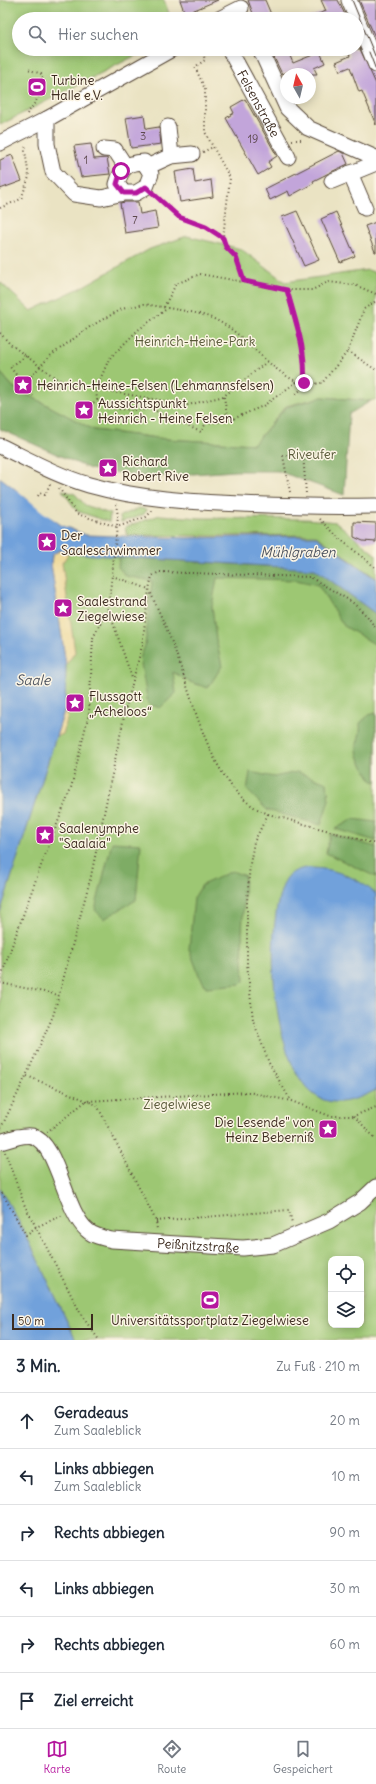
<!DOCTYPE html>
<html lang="de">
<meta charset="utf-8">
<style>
body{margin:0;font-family:Delius,sans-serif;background:#f6f6f7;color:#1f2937}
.controls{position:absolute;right:12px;bottom:12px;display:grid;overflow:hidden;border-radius:8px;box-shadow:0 2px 10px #0003}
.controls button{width:36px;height:36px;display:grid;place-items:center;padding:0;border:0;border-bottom:1px solid #e0e1e3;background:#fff;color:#1f2937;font:20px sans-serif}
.compass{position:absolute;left:280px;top:68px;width:36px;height:36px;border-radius:50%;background:#fff;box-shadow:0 2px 10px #0003;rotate:352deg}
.scale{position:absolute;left:12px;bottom:10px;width:81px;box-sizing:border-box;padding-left:4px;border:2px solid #3b2a1e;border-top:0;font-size:11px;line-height:14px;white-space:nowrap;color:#3b2a1e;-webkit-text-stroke:3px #fcf5e5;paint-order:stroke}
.stop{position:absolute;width:12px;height:12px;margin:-9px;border:3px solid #b5179e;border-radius:50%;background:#fff}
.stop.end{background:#b5179e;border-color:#fff;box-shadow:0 1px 4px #0008}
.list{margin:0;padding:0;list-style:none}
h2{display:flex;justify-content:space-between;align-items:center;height:52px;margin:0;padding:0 16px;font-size:17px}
h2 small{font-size:13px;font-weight:400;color:#747a83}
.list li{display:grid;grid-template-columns:26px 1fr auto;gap:12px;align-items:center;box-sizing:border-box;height:56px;padding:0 16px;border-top:1px solid #e0e1e3}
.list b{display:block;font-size:15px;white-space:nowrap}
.list p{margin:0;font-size:13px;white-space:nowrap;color:#747a83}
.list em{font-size:13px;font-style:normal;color:#747a83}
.icon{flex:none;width:22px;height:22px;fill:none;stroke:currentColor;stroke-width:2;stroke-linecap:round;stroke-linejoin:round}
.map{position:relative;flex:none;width:376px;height:1340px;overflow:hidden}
.search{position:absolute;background:#fff;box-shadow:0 2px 10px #0003;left:12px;right:12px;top:12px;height:44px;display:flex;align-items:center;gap:10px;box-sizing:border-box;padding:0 14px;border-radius:22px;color:#747a83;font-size:15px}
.sheet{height:388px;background:#fff}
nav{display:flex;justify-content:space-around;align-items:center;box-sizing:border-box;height:56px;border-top:1px solid #e0e1e3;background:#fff;font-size:11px;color:#747a83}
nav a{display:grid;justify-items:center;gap:2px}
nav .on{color:#b5179e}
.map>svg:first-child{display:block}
.green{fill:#9dc773;stroke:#6c7848;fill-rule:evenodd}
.forest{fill:#7eac65;stroke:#5c6b42}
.sand{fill:#eeda9e;stroke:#94825e}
.water{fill:#71a1db;stroke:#56667c}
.pier{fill:#eae3c3}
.building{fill:#c2a5da}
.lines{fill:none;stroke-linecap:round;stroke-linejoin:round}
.minor-casing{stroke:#554637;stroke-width:17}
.path{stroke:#554637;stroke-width:2;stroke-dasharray:1 3;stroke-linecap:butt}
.minor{stroke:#fff;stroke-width:15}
.tram{stroke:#3b2a1e;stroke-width:1}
.minor-bridge-casing{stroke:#554637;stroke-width:17;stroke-linecap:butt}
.minor-bridge{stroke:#fff;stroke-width:15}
.route{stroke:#b5179e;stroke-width:5}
.labels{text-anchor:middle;stroke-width:3;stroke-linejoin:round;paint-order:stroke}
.number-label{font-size:11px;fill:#5d494d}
.poi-label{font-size:13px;fill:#3b2a1e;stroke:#fcf5e5;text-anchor:start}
.street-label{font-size:13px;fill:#3b2a1e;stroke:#fcf5e5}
.park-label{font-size:13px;fill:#585938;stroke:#fcf5e5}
.water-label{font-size:14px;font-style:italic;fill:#4e5460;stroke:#fcf5e5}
</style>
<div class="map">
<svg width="376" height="1340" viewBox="0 0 376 1340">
<rect width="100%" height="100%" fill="#fcf5e5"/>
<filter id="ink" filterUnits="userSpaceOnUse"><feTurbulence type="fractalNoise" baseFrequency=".025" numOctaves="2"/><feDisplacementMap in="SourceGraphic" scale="8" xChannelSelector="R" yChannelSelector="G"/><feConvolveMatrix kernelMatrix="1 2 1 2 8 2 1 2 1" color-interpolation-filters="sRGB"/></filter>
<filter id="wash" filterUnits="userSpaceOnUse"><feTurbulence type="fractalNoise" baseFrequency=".012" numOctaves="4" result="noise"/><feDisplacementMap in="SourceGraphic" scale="16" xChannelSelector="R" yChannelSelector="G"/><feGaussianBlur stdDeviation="0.9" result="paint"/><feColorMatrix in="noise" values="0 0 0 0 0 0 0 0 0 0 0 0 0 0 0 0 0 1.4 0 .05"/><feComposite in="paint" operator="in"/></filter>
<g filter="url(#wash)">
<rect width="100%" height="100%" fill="#eae3c3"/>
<path class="green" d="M0,0H164L171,19H19V49H148L0,125Z
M187,236L241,249L285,282L368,270L376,273V399L371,401L322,397L286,406L254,444L166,439L94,430L13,387L0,372V282L31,311L80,288L150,249Z
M62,490L75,494L85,505L110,514L109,522L77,511Z
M140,508L147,510L143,515L121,522L120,516Z
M160,515L200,518L307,519L336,522L376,555V578L315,535L213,536L127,535L125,527Z
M60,550L119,557L315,569L376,614V1340H76L26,1235L0,1188V913L65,708L66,665L51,564ZM331,1259H361V1325H331Z"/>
<path class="forest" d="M0,372L13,387L94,430L166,439L254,444L286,407L322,397L371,401L349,414L344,495L278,471H235L150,477L90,469L0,429Z
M119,557L315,569L376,614V645L344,626L318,585L296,580L217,578L212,606L216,639L222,666L208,688L190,682L173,672L176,693L160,708L148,704L140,658L145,646L152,581L126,576L118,567Z
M376,713V782L373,781C366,772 355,757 357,744C359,736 361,732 360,723L369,715Z
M250,772L274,777L297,772L327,783L329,800L321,825L267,810L247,790Z
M353,819L376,822V841L335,829Z
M330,834L376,847V877L326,853Z
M112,842L141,844L136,900L104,919L95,910Z
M232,871L245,876L242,934L244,981L241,984L206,987L199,975L189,949L194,898L202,885Z"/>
<path class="sand" d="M60,550L69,553L62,563L75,652L66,665L51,564L52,555Z
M65,708L68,716L63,734L56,737Z"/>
<path class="water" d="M0,477L61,525L86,535L187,538L315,536L376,579V614L315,569L119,557L69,553L60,550L52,555L51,564L66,665L65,708L0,913Z
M306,868C332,867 357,877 376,894V1090C360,1098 342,1106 324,1100C270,1081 262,922 286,879C291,872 298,869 306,868Z
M0,1188L26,1235L76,1340H0Z"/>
<path class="pier" d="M0,475L12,482L45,511L68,526L67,528L44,513L10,484L0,477Z"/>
<g id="blocks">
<path class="building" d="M180,0H218L185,14Z
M248,0H265L273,19H255Z
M321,0H338L347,19H306L326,11Z
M359,0H376V39Z
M270,49H287L293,63L320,52L325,63L314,68L317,74H296L295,70L282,74Z
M347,49H360L376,84V125L362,91L359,92L350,67L340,71L336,62L350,56Z
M245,99L277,156L268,162L271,167L258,175L226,118L234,113L231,107Z
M144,115L146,129L159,127L161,144L131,148L126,118Z
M91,144L94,159L107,158L110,174L81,177L74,146Z
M339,151L343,153L348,164L329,173L313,181L314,183L290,196L288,191L270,200L265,189Z
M12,155L22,181L0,189V160Z
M193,169L195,183L211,180L213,197L180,202L175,172Z
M125,202H138L140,214L155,211L158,228L125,233L120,203Z
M297,211L319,260L304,266L282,217Z
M336,212L355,256L340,262L321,219Z
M376,222V252H375L365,226Z
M354,522L376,523V542L363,541L354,537Z"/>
</g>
</g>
<g filter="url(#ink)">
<use href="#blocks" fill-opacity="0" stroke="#554637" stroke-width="1"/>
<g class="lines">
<defs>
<g id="minor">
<path d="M349,0L376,65"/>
<path d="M219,19L241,8"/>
<path id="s1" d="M229,49L288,157"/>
<path d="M260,49L287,108L308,128L376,158"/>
<path d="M168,127L171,156"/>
<path d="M0,143L47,119"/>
<path d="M104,149L115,150L126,167"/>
<path d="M147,167L171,156L192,154"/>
<path d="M350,173L365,208"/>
<path d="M332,181L376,163"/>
<path d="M124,193L117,184C122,167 126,163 144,162L151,174L146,187L136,193H124L101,198L74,194L53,172L47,144V119L172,49"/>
<path d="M0,446C29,460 58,476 89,485C139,499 191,502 242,504C287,506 331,507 376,506"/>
<path id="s2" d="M17,1137C22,1136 28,1135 32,1136C58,1143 64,1210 87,1230C93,1236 103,1238 112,1240L243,1248L273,1245L329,1221L360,1202L376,1187"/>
</g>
</defs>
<use href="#minor" class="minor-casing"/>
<path class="path" d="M202,49L205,60L195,67L205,89V132L230,178L223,237L226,247L236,257L244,281
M27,114C36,101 46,90 41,74L28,69
M292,140H303
M203,152L213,147
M155,195L179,217L206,227L223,237
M0,208L21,199L29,177L25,151L26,144
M287,290C295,320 307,351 304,383
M164,307L176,284L200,274L287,290H312L328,282L355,285L376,294
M0,333L10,344L57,379L96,389L109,359L138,330L168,308C185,311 203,313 218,321C247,335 276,380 307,384C312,385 318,383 322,383L348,351L364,309L376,301
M348,351L376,370
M26,356L10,367L33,396
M23,385L50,356L91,326L122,309L144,304L168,308
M296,394L307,384
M224,397L228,421
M97,400L116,409L143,410L150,398
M145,407C164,413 182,424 201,432L206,423L228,421L263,406L298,381
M84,410L97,400L96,389L188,405L224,396L268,361
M59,488L77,514L117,527L146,517L153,510
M290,492L283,456L303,453L306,494
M38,496L40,493L45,495L50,484
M116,504L118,516L112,575L115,577L149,589C157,608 167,628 174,648C192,695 208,775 251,805C256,809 262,811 268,814L376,844
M320,519L340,539L376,568
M108,608L132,678
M268,814L254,842L250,864L247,901V964L253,1020L269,1063L291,1101
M0,979L39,871L71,788L89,713L93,638L108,608L112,575
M0,983L59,995
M27,1076L97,1105L156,1221L157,1230
M354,1116L376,1139
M1,1128L26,1076L53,1016L59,995L91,876L126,707L142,646L149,589L152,576L159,572L310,577L352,602L368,617L376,629
M47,1132L86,1101L248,1092L291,1101L330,1116H354L376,1107
M5,1152L24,1204L82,1316L99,1340
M2,1193L26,1235L36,1227L63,1215
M156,1221L289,1210L292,1223"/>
<use href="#minor" class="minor"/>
<path class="tram" d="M352,0L376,58
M369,52L376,70"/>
<defs>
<path id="minor-bridge" d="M0,1142L17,1137"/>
</defs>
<use href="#minor-bridge" class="minor-bridge-casing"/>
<use href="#minor-bridge" class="minor-bridge"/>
</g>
</g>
<g class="lines" filter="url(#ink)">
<path class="route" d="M121,171L117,184L124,193H136L146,187L179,217L206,227L223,238L226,247L236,257L244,281L287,290C295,320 307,351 304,383"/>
</g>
<defs>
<symbol id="stadium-square" viewBox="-11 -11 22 22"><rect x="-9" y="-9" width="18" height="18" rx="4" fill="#b5179e" stroke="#fcf5e5"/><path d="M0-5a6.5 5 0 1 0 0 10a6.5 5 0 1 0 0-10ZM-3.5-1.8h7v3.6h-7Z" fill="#fff"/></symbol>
<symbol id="sight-square" viewBox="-11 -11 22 22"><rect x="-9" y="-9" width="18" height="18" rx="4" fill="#b5179e" stroke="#fcf5e5"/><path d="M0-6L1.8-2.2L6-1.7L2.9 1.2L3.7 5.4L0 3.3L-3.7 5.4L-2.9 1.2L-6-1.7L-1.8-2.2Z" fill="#fff"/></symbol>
</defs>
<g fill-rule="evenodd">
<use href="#stadium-square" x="26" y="76" width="22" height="22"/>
<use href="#sight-square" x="12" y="374" width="22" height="22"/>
<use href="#sight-square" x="73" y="399" width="22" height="22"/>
<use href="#sight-square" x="97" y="457" width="22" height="22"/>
<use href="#sight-square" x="36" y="531" width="22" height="22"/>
<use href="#sight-square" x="52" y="597" width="22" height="22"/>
<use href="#sight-square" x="64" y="692" width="22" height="22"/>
<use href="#sight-square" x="34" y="824" width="22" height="22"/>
<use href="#sight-square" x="317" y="1118" width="22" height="22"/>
<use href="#stadium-square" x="199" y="1289" width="22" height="22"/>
</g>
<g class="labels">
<g class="number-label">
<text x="143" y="140">3</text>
<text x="253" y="143">19</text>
<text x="86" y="164">1</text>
<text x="135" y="224">7</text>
</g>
<g class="poi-label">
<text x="51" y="85">Turbine<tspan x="51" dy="15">Halle e.V.</tspan></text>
<text x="37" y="390">Heinrich-Heine-Felsen (Lehmannsfelsen)</text>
<text x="98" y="408">Aussichtspunkt<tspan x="98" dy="15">Heinrich - Heine Felsen</tspan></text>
<text x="122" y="466">Richard<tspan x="122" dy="15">Robert Rive</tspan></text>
<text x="61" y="540">Der<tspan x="61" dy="15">Saaleschwimmer</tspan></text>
<text x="77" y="606">Saalestrand<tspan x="77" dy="15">Ziegelwiese</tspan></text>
<text x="89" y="701">Flussgott<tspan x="89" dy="15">„Acheloos“</tspan></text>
<text x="59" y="833">Saalenymphe<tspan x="59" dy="15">"Saalaia"</tspan></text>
<text x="314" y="1127" text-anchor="end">Die Lesende" von<tspan x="314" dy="15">Heinz Beberniß</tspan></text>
<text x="210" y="1325" text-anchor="middle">Universitätssportplatz Ziegelwiese</text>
</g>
<g class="street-label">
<text dy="5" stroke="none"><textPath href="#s1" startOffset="62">Felsenstraße</textPath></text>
<text dy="5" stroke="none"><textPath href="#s2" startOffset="240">Peißnitzstraße</textPath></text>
</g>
<g class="park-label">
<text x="195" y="346">Heinrich-Heine-Park</text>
<text x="312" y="459">Riveufer</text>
<text x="177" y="1109">Ziegelwiese</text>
</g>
<g class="water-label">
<text x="298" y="557">Mühlgraben</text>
<text x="33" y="685">Saale</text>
</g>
</g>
</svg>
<div class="controls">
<button><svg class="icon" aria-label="locate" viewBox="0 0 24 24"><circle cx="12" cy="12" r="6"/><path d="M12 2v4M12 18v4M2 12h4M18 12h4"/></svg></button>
<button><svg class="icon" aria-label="layers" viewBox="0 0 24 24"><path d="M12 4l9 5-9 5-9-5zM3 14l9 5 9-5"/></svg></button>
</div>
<svg class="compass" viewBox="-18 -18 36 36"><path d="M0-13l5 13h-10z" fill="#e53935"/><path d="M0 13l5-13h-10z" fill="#747a83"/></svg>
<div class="scale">50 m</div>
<div class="stop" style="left:121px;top:171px"></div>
<div class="stop end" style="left:304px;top:383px"></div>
<div class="search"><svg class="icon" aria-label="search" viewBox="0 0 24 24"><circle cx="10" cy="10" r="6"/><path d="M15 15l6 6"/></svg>Hier suchen</div>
</div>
<section class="sheet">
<h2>3 Min.<small>Zu Fuß · 210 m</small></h2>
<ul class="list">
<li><svg class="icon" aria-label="ahead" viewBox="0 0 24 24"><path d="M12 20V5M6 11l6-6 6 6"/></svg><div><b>Geradeaus</b><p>Zum Saaleblick</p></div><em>20 m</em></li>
<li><svg class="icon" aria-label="left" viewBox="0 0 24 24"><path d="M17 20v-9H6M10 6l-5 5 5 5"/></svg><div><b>Links abbiegen</b><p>Zum Saaleblick</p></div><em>10 m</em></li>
<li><svg class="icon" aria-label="right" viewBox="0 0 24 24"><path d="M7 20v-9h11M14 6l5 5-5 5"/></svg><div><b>Rechts abbiegen</b></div><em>90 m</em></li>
<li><svg class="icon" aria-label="left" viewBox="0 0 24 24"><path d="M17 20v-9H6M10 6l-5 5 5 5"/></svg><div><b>Links abbiegen</b></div><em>30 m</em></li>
<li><svg class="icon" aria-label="right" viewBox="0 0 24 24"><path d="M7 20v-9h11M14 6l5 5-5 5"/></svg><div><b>Rechts abbiegen</b></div><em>60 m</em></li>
<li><svg class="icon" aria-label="arrive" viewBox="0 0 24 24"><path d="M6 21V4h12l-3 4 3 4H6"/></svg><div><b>Ziel erreicht</b></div></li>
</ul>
</section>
<nav>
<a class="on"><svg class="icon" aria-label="map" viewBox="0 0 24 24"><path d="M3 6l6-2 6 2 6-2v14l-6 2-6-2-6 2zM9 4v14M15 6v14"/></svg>Karte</a>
<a><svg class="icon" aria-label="directions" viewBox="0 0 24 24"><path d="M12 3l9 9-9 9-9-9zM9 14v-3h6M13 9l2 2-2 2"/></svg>Route</a>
<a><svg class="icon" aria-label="saved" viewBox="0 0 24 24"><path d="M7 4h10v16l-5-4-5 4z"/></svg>Gespeichert</a>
</nav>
